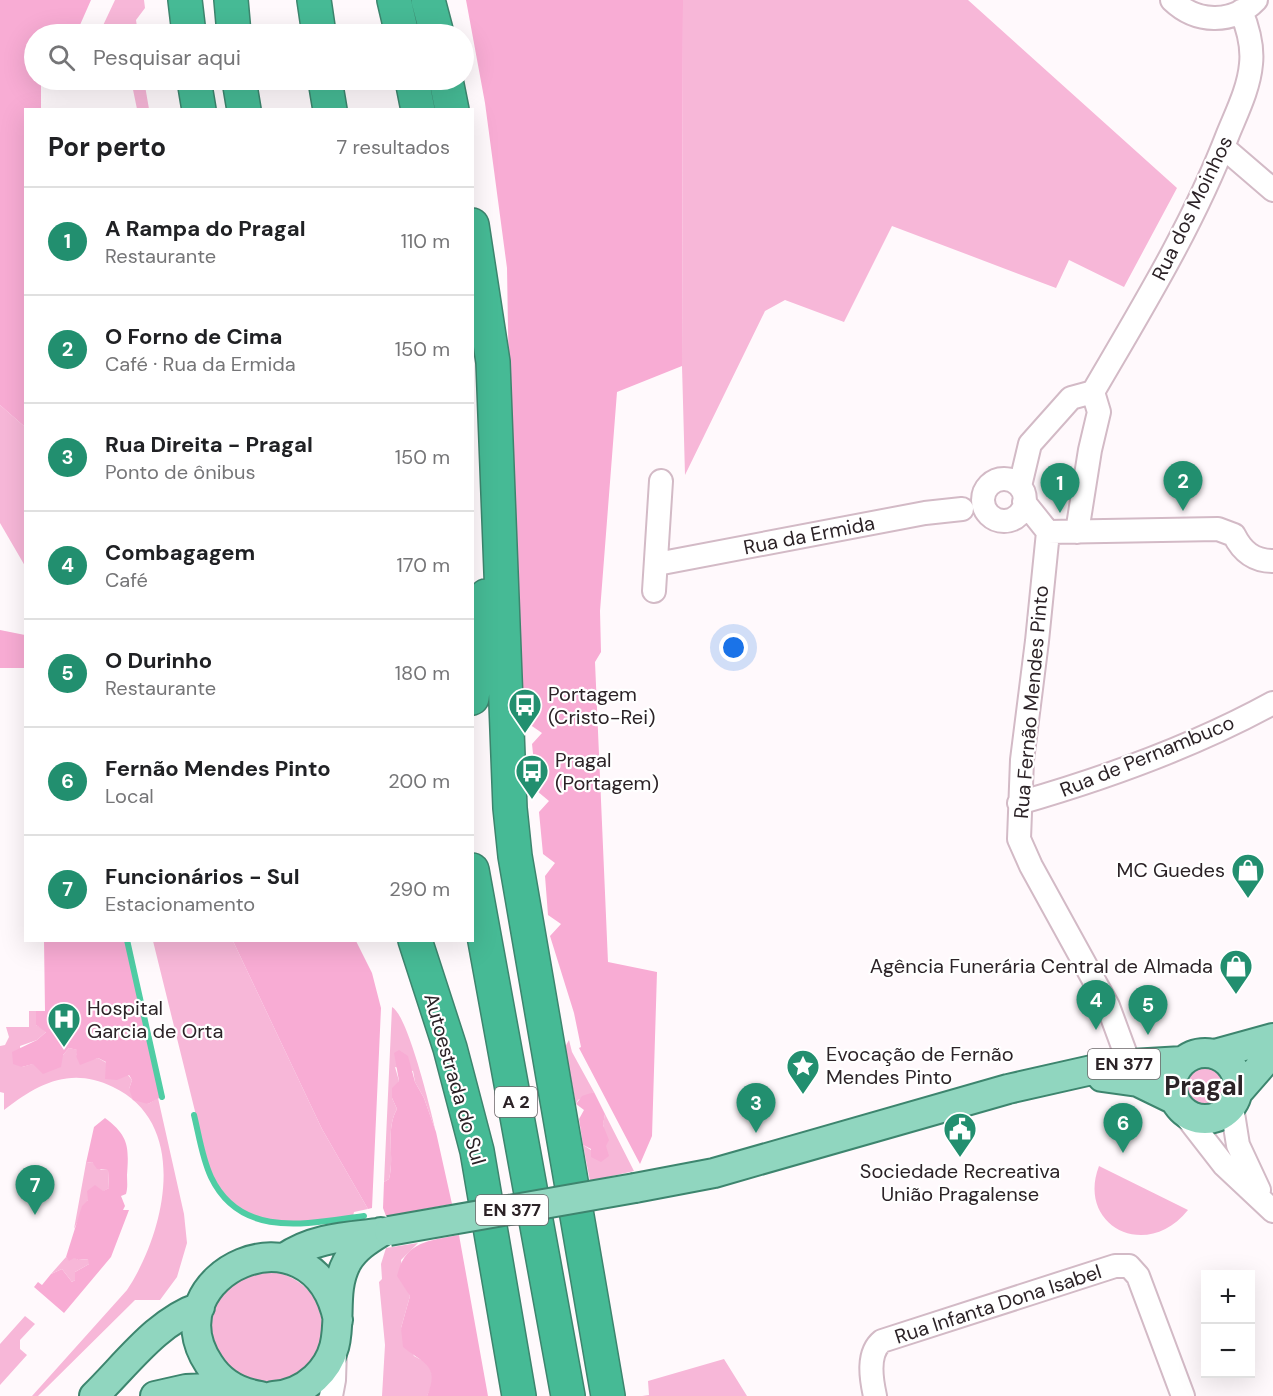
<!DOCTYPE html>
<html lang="pt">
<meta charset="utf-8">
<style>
body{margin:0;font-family:"DM Sans",sans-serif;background:#f2f2f2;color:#202124}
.controls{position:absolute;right:18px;bottom:18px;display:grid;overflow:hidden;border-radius:0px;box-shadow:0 6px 24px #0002}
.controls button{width:54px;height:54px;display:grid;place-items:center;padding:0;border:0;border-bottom:2px solid #e0e0e0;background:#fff;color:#202124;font:30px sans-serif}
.you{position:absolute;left:734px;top:648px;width:21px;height:21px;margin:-15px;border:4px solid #fff;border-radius:50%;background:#1a73e8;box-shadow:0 0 0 9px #1a73e833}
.badge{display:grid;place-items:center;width:39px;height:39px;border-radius:50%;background:#228f6f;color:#fff;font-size:20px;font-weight:700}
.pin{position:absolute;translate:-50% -50px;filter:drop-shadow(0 2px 3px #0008)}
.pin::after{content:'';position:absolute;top:32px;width:21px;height:18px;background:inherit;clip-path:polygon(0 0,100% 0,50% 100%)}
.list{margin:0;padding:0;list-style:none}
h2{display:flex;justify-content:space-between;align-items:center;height:78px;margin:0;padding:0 24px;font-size:26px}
h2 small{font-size:20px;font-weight:400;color:#757577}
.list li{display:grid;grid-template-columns:39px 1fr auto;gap:18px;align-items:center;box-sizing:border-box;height:108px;padding:0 24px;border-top:2px solid #e0e0e0}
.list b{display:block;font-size:22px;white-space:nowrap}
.list p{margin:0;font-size:20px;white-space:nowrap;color:#757577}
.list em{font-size:20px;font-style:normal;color:#757577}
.icon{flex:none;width:33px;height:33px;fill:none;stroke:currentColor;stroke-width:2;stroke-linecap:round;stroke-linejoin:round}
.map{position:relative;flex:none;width:1273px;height:1396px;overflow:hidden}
.search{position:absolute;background:#fff;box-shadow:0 6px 24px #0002;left:24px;top:24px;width:450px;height:66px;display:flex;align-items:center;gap:15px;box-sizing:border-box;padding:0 21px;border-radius:33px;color:#757577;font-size:22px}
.panel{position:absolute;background:#fff;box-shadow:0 6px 24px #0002;left:24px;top:108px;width:450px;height:834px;border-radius:0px}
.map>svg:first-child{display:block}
.green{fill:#f7b7d8}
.forest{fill:#f8acd4}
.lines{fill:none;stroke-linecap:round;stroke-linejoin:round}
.stream{stroke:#4fcda4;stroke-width:6}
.minor-casing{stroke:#d3bac6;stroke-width:26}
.major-casing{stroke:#3d856e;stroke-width:32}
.highway-casing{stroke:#3d856e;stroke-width:36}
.minor{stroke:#fff;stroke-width:22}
.major{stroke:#90d6bf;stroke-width:28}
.highway{stroke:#46ba95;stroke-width:33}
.major-bridge-casing{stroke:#3d856e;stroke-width:32;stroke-linecap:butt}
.major-bridge{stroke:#90d6bf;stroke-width:28}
.labels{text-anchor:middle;stroke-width:4.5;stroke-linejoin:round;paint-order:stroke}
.shield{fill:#fff;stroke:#6b6568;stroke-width:1.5}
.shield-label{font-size:18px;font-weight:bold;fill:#2c2327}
.street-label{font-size:20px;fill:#2c2327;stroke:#fff}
.poi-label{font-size:20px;fill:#2c2327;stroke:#fff;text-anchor:start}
.district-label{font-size:26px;font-weight:bold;fill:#2c2327;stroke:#fff}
</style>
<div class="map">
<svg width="1273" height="1396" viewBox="0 0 1273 1396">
<rect width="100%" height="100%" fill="#fff9fc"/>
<path class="green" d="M115,0H144L145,8L136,20L138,34H99Z
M683,0H968L1177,188L1124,287L1069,260L1056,288L892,226L844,322L785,300L765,311L685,475L682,366Z
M131,80H144L149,109H137Z
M0,405L25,427V566L0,523Z
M153,941H233L322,1129L368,1209L354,1212L353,1216C295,1223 233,1235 208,1164Z
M392,1007C408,1015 431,1111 436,1132L424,1098L415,1082L413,1071L395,1067L399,1081L392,1098L397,1109C385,1130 395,1156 389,1179L384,1182Z
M29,1011H36V1025L47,1031L37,1040L20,1046L22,1067L63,1055L69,1048L78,1050L76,1056L88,1060L98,1058L128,1075L132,1080L129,1089L148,1104L158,1098L184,1214L187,1243L177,1277L160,1300H135L38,1396H32L127,1290C165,1233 191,1124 113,1087C70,1066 38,1084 4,1110V1093L0,1092V1046L5,1045L9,1037L6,1027H29Z
M569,1040L572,1052L594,1092L578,1100L576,1104L565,1047Z
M1186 1087a19 19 0 1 1 38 0a19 19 0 1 1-38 0Z
M605,1114L634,1171L590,1181L583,1145L591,1150V1157L606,1146L603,1124Z
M92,1162L101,1170H108L109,1188L88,1200L74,1229L86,1163Z
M1099,1166L1188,1210C1147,1262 1076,1226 1099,1166Z
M418,1243L401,1260L404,1282L410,1296L401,1328L414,1356L429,1364L434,1381L427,1396H382L385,1345L379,1282L382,1279L381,1264L386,1248Z
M66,1257L69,1260L74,1257L78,1260L89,1259V1264L75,1272V1280L72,1282L62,1269L51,1274Z
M212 1327a55 55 0 1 1 110 0a55 55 0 1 1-110 0Z
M25,1316L35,1324L20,1340V1349L27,1355L0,1385V1344Z
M724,1359L747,1396H642L649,1395L648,1381Z"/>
<path class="forest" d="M0,0H91L76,34H34V80H41V109L26,110L25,427L0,405Z
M466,0H683L682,366L617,392L600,611L601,652L595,662L608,962L657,972L652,1136L640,1164L579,1048L581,1047L574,1013L550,936L561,924L548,915L545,876L555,863L543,854L539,812L549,801L537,791L532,744L542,733L529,724L528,713H523L513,625L507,268L485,103Z
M0,630L25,635V683L24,668H0Z
M44,941H126L161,1097L148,1104L133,1100L129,1089L132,1080L129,1075L117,1080L105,1079L106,1062L98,1058L80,1065L76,1056L77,1050L69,1048L63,1055L61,1067L43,1074L33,1064L22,1067L13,1064L12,1052L37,1040L46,1032L36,1025V1011H45Z
M233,941H356L372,973L381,1008L372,1208L368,1209L322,1129Z
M399,1050L408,1056L415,1082L424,1098L436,1132L452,1204L386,1216L383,1208L384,1182L389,1179C395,1156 385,1130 397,1109L392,1098V1088L399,1081L394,1053Z
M594,1092L605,1114L603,1125L609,1140L606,1146L609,1156L601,1162L591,1157V1149L583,1145L579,1119L584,1110L576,1104L582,1096Z
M105,1118C129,1136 129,1147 127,1175C127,1182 128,1187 126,1194L121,1196L125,1206L123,1210H129L111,1257L64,1313L34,1287L38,1282L42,1285L51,1274L62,1269L72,1282L75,1280V1272L89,1264L88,1259L78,1260L74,1258L69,1261L66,1257L82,1206L88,1200L87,1191L95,1185L103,1191L109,1188L108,1170L97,1169L92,1162L86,1163L94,1127Z
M459,1235L488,1396H427C440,1365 424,1364 403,1347L401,1328L410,1296L397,1276C405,1241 428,1241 459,1235Z"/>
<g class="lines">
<path class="stream" d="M127,940L162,1097
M194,1115C199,1135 202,1158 211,1177C241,1240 309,1223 364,1216"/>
<defs>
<path id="minor" d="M1172,0C1196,23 1232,25 1256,0
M1223,147L1273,190
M983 500a21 21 0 1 1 42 0a21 21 0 1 1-42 0Z
M1020,486L1030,444L1071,398L1093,392C1142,308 1193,225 1228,134C1237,112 1249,88 1251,64C1253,46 1248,28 1241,11
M1024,502L1048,532L1218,529L1234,535C1242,551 1253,561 1273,561
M1048,532L1037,641L1022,760L1019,839L1031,866L1108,1006L1129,1063
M1077,532L1090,450L1099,412L1093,392
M657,564L925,513L962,509
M654,591L661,481
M1019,803C1106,778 1193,747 1273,703
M1232,1107L1238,1145L1259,1190
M1182,1111L1224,1165L1273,1211
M331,1396L334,1380L335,1349
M875,1396C871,1378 867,1353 882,1341L1115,1266H1129L1138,1276L1183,1396"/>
<path id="major" d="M1172 1086a33 33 0 1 1 66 0a33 33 0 1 1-66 0Z
M1215,1054L1273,1038
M1102,1077L1138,1082L1173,1099
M1239,1091L1273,1052
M635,1188L714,1173L1008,1089L1114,1065L1183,1061
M284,1258C313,1238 345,1237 379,1233
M94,1396C126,1365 157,1321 200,1307
M155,1396L186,1389L233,1387
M261,1396C239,1393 221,1383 209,1364C150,1275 313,1199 338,1320
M273,1396C289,1395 303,1389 315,1378C353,1343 326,1301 347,1262C355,1248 368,1240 381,1232"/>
<path id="highway" d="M185,0L189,34
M231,0L234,34
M314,0L319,34
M394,0L402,34
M428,0L437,34
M194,80L199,110
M239,80L244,110
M325,80L330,110
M412,80L418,110
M446,80L452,110
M472,225L493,362L510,808L515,856L608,1396
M472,698L486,596
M472,870L568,1396
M415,940L450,1048L477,1151L519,1396"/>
</defs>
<use href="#minor" class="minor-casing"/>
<use href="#major" class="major-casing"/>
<use href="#highway" class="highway-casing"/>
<use href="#minor" class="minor"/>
<use href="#major" class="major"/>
<use href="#highway" class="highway"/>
<defs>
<path id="major-bridge" d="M389,1231L635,1188"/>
</defs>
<use href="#major-bridge" class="major-bridge-casing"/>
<use href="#major-bridge" class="major-bridge"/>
</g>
<defs>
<symbol id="bus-pin" viewBox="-11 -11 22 30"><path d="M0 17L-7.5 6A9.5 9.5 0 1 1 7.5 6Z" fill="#228f6f" stroke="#fff"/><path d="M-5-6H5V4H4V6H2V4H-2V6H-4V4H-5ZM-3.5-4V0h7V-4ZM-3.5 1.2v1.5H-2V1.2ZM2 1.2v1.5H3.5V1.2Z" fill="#fff"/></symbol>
<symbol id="shop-pin" viewBox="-11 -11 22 30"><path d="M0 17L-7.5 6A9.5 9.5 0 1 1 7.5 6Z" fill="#228f6f" stroke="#fff"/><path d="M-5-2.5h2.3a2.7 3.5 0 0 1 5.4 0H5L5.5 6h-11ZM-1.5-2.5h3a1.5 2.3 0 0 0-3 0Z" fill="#fff"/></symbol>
<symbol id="hospital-pin" viewBox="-11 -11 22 30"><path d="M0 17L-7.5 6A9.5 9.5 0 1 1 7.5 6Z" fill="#228f6f" stroke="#fff"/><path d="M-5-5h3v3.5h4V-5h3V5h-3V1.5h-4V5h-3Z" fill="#fff"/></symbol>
<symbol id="sight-pin" viewBox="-11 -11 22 30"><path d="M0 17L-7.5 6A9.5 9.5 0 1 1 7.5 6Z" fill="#228f6f" stroke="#fff"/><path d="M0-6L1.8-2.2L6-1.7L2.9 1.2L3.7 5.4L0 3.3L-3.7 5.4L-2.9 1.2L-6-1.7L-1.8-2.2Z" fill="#fff"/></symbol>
<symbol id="civic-pin" viewBox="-11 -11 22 30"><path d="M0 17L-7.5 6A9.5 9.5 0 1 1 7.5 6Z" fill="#228f6f" stroke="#fff"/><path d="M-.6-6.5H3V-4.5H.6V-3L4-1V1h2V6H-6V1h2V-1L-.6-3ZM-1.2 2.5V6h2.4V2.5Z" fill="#fff"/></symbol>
</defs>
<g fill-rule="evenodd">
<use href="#bus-pin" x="506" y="686" width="38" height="52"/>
<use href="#bus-pin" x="513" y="752" width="38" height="52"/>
<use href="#shop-pin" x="1229" y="851" width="38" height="52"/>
<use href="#shop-pin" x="1217" y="947" width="38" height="52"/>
<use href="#hospital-pin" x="45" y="1000" width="38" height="52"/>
<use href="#sight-pin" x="784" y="1047" width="38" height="52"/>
<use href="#civic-pin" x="941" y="1110" width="38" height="52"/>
</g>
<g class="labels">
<g class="shield">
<rect x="1088" y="1049" width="72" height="30" rx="4.5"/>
<rect x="495" y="1087" width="42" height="30" rx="4.5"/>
<rect x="476" y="1195" width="72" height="30" rx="4.5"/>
</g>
<g class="shield-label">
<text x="1124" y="1070">EN 377</text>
<text x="516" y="1108">A 2</text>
<text x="512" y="1216">EN 377</text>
</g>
<g class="street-label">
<text transform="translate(1192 208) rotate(-64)" y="7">Rua dos Moinhos</text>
<text transform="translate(809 535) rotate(-11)" y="7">Rua da Ermida</text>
<text transform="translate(1031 702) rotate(-85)" y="7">Rua Fernão Mendes Pinto</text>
<text transform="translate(1147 756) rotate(-22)" y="7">Rua de Pernambuco</text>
<text transform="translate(455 1079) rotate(74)" y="7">Autoestrada do Sul</text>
<text transform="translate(998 1304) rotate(-18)" y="7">Rua Infanta Dona Isabel</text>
</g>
<g class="poi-label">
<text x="548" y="701">Portagem<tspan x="548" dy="23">(Cristo-Rei)</tspan></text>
<text x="555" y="767">Pragal<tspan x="555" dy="23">(Portagem)</tspan></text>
<text x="1225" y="877" text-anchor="end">MC Guedes</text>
<text x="1213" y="973" text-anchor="end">Agência Funerária Central de Almada</text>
<text x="87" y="1015">Hospital<tspan x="87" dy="23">Garcia de Orta</tspan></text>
<text x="826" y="1061">Evocação de Fernão<tspan x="826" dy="23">Mendes Pinto</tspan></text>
<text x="960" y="1178" text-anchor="middle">Sociedade Recreativa<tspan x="960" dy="23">União Pragalense</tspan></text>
</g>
<g class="district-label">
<text x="1204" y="1095">Pragal</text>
</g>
</g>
</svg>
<div class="controls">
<button>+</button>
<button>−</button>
</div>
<div class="you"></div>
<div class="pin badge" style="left:1060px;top:513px">1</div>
<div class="pin badge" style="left:1183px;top:511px">2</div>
<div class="pin badge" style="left:756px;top:1133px">3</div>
<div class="pin badge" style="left:1096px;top:1030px">4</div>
<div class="pin badge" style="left:1148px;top:1035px">5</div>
<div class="pin badge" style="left:1123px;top:1153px">6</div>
<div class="pin badge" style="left:35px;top:1215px">7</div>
<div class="search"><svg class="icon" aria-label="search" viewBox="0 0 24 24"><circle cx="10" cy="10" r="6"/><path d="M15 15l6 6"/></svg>Pesquisar aqui</div>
<section class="panel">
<h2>Por perto<small>7 resultados</small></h2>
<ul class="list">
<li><span class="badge">1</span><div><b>A Rampa do Pragal</b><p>Restaurante</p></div><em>110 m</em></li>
<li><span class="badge">2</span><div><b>O Forno de Cima</b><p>Café · Rua da Ermida</p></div><em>150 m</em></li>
<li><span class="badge">3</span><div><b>Rua Direita - Pragal</b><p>Ponto de ônibus</p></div><em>150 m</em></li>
<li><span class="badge">4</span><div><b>Combagagem</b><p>Café</p></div><em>170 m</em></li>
<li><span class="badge">5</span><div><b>O Durinho</b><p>Restaurante</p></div><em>180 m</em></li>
<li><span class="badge">6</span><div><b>Fernão Mendes Pinto</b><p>Local</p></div><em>200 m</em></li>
<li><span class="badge">7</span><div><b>Funcionários - Sul</b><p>Estacionamento</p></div><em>290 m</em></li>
</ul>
</section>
</div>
